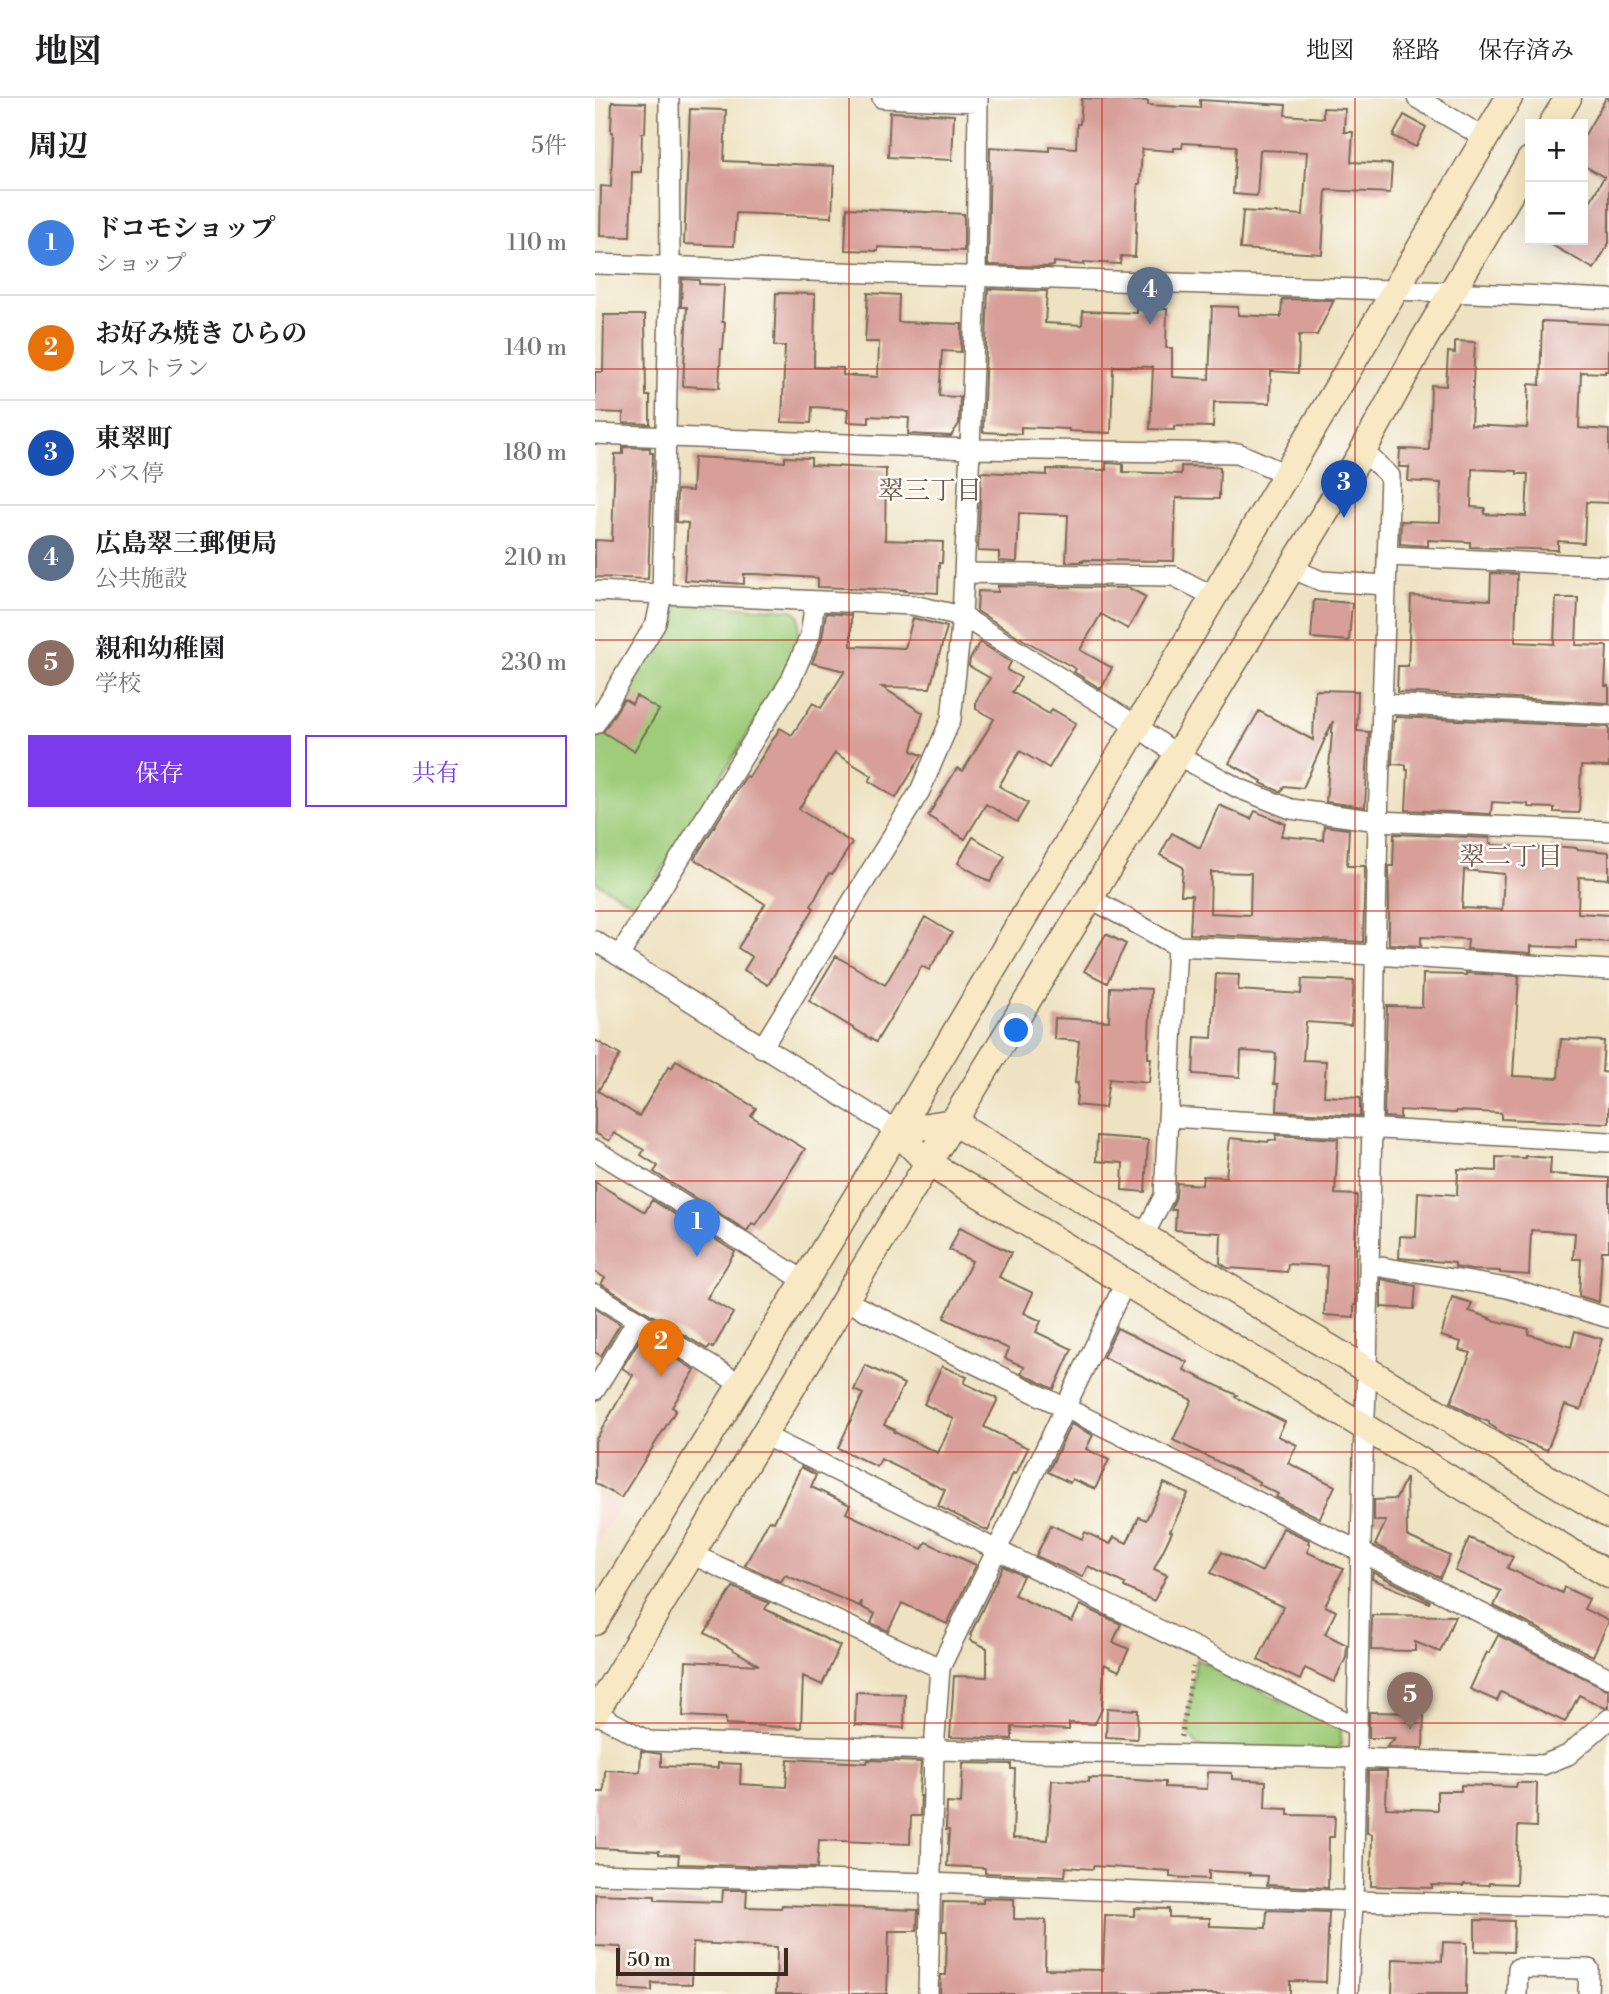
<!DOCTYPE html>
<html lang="ja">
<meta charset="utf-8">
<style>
body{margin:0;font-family:"Libre Bodoni","Noto Serif JP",serif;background:#f6f6f6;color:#202124}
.controls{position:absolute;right:21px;top:21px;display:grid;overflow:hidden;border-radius:0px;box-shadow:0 7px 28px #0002}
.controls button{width:63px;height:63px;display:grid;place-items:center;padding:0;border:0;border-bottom:2px solid #e0e0e0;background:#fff;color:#202124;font:35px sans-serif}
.scale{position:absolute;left:21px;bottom:18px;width:172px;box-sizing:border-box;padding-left:7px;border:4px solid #3b2a1e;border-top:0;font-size:19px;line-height:24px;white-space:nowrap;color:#3b2a1e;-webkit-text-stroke:5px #fdfcf7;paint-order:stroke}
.you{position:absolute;left:422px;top:933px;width:24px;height:24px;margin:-18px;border:5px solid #fff;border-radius:50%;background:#1a73e8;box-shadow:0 0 0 10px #1a73e833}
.badge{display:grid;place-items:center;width:46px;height:46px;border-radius:50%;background:#7c3aed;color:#fff;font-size:23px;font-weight:700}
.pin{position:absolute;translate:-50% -58px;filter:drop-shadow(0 2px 4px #0008)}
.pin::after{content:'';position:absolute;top:37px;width:24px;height:21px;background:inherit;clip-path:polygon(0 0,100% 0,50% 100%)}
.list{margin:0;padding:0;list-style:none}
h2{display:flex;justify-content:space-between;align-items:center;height:91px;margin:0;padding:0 28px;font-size:30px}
h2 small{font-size:23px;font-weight:400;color:#757577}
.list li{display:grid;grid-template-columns:46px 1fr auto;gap:21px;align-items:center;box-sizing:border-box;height:105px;padding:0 28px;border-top:2px solid #e0e0e0}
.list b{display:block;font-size:26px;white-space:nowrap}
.list p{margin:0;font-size:23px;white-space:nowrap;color:#757577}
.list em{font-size:23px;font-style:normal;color:#757577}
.actions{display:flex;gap:14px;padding:21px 28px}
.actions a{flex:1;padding:16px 0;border:2px solid #7c3aed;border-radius:0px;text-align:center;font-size:24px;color:#7c3aed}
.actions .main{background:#7c3aed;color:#fff}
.map{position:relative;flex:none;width:1014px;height:1896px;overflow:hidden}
header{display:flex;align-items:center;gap:42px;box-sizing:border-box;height:98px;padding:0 35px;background:#fff;border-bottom:2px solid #e0e0e0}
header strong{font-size:33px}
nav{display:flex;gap:38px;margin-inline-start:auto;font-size:24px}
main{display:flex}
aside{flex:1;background:#fff}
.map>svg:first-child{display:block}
.built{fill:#f7d0cc}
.green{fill:#9ecc79;stroke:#6c7b4c;stroke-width:2}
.building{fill:#d79f98;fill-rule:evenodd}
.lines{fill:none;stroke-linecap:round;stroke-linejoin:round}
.street-casing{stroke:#7a6a57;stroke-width:22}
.secondary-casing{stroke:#7a6a57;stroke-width:29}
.path{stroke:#7a6a57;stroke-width:4.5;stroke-dasharray:2 5;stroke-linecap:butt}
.street{stroke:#fff;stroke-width:19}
.secondary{stroke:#f8e8c3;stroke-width:26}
.grid{fill:none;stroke:#c8321e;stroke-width:2;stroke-opacity:0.55}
.labels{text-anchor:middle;stroke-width:5;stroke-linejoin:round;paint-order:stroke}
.neighbourhood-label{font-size:26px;fill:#725349;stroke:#fdfcf7}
</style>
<header>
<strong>地図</strong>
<nav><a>地図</a><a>経路</a><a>保存済み</a></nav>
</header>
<main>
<aside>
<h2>周辺<small>5件</small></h2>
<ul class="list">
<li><span class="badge" style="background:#3f7fe0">1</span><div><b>ドコモショップ</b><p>ショップ</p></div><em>110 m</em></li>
<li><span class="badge" style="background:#e8710a">2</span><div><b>お好み焼き ひらの</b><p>レストラン</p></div><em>140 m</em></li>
<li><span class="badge" style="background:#1a4fb4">3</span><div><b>東翠町</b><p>バス停</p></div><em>180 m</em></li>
<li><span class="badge" style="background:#5c6f8a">4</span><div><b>広島翠三郵便局</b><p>公共施設</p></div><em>210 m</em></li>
<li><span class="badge" style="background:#8d6e63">5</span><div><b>親和幼稚園</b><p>学校</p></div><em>230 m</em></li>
</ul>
<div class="actions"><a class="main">保存</a><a>共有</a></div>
</aside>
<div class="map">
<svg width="1014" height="1896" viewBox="0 0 1014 1896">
<rect width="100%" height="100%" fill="#fdfcf7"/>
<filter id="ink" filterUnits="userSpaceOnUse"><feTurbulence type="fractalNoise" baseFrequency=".0143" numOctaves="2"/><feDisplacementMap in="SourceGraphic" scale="14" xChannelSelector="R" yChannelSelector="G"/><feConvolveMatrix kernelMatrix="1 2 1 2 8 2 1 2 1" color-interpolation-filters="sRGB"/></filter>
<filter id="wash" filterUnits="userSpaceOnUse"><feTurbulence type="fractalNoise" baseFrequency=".00686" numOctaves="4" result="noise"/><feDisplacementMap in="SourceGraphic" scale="28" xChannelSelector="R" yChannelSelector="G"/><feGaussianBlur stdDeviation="1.57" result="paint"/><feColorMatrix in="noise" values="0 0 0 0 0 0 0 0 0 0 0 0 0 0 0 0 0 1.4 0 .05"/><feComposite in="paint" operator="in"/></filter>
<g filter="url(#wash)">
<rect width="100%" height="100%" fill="#eee2c2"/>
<path class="built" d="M0,1391L25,1406L0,1449Z"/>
<path class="green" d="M82,505L198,512L205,518L203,539L188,580L46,805H37L0,784V646L63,542L76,508Z
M601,1561L746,1631V1647L741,1652L605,1650L591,1634Z"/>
<g id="blocks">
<path class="building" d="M487,0L553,3V7L605,10V2L691,7L690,17L728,20V10L750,11L749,34H758L756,64L797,66L795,95L731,92L727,156L645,151L648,113L708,117L712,54L665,52L662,98L638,96L641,48L588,45L587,50H579V53L547,51L545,86H543L540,159L526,158L525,166L489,164V167L459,164V168L453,169L393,167L395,49L454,53V48L481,50L482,26H485Z
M1011,0H1014V145L999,171L948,142H988V116L1009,79L988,67V40Z
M17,4L51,5L50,35H47L46,74H37L35,139L5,138L6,88L16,89L18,34H16Z
M95,11L131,12L129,63L239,68L237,119L141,115L139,148L89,146Z
M295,14L359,17L357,62L293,59Z
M809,17L831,29L821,49L798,38Z
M252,110L369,116V153L283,149V153L250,152Z
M87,181L104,182V186L129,187L127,224H130L128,251H126L124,290L88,288L92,209H86Z
M393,191L452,193L450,225L487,227L488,213L542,215V210L572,211L571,250H577V279L614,281L617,208L643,209V217L686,219L687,201L739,202L722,237H704L703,275L676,273L675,305L619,304L618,329L579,328V332L555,331L558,269L518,268L516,335L474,333V331L426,329V336L388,334Z
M181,195L220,196L219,269L248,270V277L283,279L284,244H270L273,195L304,197L303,224L367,226L366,254L347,253L344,298L365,299L364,326L356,338L313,336L314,320L274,318V325L252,324L253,311L217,309L216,325L187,324L190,248H179Z
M9,217H50L51,298H55V326L28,325V315L0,314V274H8Z
M947,223L1014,226V273H1010V275L986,274L984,330L1014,332V405L991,404L989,445L963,443V452L875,449V444L833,442V448L805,446L806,423L845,424L846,385L813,383L814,369H804L805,351L834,352L836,287L851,288L853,254L860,255V243L880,244L876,327L932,330L934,286L945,287ZM877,371L922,373V376H933L931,418L889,416L890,410L876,409Z
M28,349L55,350V355H58L53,481L0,479V442L17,443L20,356H28Z
M99,359L190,364V359L216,360V367L291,371L290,442L348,444L347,465H344L343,495L310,493L311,492L223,489V480L161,476H149V486L89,482L93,425L81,424L82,392L97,393Z
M511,365L528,366V374L586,376V368L625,369L624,401L581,400L579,463L485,462L489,464H471L473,417L424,415L422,464L404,463V454L383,453L386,374L452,377V371L511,372Z
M896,475L922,476L920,544L959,546L961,500H983L981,547L1012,548L1010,588H1014V605L802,594L803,568H813L816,498L895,502Z
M403,488L534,490L551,499L533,531L506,516L485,552L517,570L506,591L479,574L481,571L429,542L382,513L383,493L403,494Z
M719,502L757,505L754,543L716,540Z
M231,515L256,517V548L310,550L318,520L352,529L335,590L287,589L328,615L317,651V653L327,657L301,700L274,683L277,678L240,655L204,711L257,745L237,776L234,775L216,808L219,810L173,887L149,872L157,859L143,850L170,806L99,761L151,678L154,679L185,630L197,637L218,605L226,610L250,573L217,565L227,540Z
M385,544L416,564L412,572L426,580L417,594L454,616L457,611L481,625L454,670L425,653L404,688L433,705L422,724L391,706L370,741L333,718L362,670L368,673L399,621L381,611V603L395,580L374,568L375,561Z
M720,592L763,593L762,633L774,634L770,709L731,704L738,623L708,690L689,688L686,694L666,685L667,683L634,665L664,613L718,642Z
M41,598L64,612L39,653L8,634L29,601L37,606Z
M801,619L1014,629V669L986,668L984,715L959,714V710L933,709V706L897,704L896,716L811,712L813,672H811V667L797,666L799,623H801Z
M624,707L656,721L660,713L691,726L686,738L728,742L729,728L754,731L752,768H770L768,844L595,836L597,797H586L588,769L565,757L577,735L605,750ZM616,774L656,775L655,817L615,815Z
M799,736L895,740V745H897V747L956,751V748L982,750V751L1014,754V781L984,779L983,815L1014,817V844L981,842V850L936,848V855L872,851L873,841L826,839V848L794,846V768H798ZM869,772L909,776L907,812L867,810Z
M378,739L410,758L395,784L363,765Z
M330,819L357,835L334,872L327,868L281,944L214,903L241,858L290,887Z
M511,836L531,846L512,885L489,873Z
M871,875L924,878L918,978L963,980L966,941L1009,943L1007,974L1014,975V1025L906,1021V1015L861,1013V1015L805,1012V1020L789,1019L792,908L827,909L828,876L871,877Z
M621,876L644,877L643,892L706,896L707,881L759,883L756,927L711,924L708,962L731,963L729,998L765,1000V1018L682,1013L683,986H679L681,955L646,953L645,979L598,976L600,939L617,940Z
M515,889L556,891L553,960H556L554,985L514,981L510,1010L481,1007L483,985H480L484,943L459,941L460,920L514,923Z
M0,942L25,957L3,993L44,1018L74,968L77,970L81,962L161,1010L156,1018L210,1051L161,1127L157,1125L152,1133L59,1074L63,1068L46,1057L49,1052L19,1035L14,1043L0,1035Z
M681,1037L743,1041L740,1096L762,1097L760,1146H761V1207H759V1219L729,1217L732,1168L693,1166L692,1174L633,1170L625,1165L626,1135L580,1132L581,1112H576L581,1099L582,1085L607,1087L608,1078L631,1079L635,1040L673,1044L674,1042H681Z
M502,1038L553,1042L550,1094L527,1092L528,1065L501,1063Z
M930,1058L956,1060L955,1076L1014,1080V1153H1007L1004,1204L984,1198L986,1161H978L980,1135L936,1132L934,1177L905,1175V1173L877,1172L860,1169V1165L804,1160L805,1138L821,1139L823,1094L862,1097L863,1071L901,1073V1059L930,1060Z
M0,1084L50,1114L57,1102L140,1154L112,1200L138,1215L118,1250L115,1248L112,1251L6,1186L10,1180L0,1174Z
M365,1129L416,1155L404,1179L438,1195L429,1215L446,1223L441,1234L477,1251L459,1291L426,1275L429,1269L410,1260L414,1251L349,1220L377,1163L354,1152Z
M786,1181L821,1188L819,1211L786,1209Z
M857,1199L877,1205L874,1213L895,1220L894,1221L934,1231L933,1236L976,1249L980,1233L1007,1241L986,1312L970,1307L952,1352L911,1337L894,1326V1324L881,1319L856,1304L876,1255L864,1252L866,1244L846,1238Z
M0,1210L25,1226L6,1258L0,1254Z
M522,1230L592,1264L589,1272L642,1297L640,1299L690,1324L683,1338L702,1347L693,1365L740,1388L725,1420L681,1399L683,1396L663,1386L665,1384L578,1342L597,1302L508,1259Z
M46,1239L100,1272L77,1309L81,1312L26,1400L0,1385V1343L38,1277L27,1270Z
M270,1267L309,1286L289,1327L300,1332L299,1334L343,1355L359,1321L329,1306L347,1268L372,1279L369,1285L403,1301L389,1329L433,1350L421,1376L418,1375L393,1433L343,1408L350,1392L286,1361L282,1369L243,1350L268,1296L259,1292Z
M476,1326L498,1337L491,1351L514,1362L500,1391L477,1381L475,1385L453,1374Z
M206,1369L221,1377L216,1389L255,1407L251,1415L327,1451L331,1444L381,1467L352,1526L307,1505L293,1533L276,1525L280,1516L266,1509L267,1503L264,1508L190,1477L186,1484L150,1467L174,1422L179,1424Z
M811,1379L812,1438L855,1458L845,1480L780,1447L791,1423H779V1402L801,1401Z
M569,1385L593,1396L575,1433L577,1434L559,1471L572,1477L559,1503L529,1489L530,1486L493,1468L487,1479L441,1458L456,1427L487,1441L490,1434L515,1446L519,1439L532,1445L544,1419L551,1422Z
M688,1430L714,1442L713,1445L715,1446L712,1454L748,1471L730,1508L741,1513L730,1536L752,1547L751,1560L739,1584L710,1570L705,1582L663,1562L688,1509L616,1475L627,1454L667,1474Z
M874,1440L918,1459L912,1470L967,1495L969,1489L994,1501L989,1511L1014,1523L998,1558L899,1508L906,1493L860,1473Z
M408,1468L428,1478L419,1497L477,1524L485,1507L526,1526L518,1544L534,1551L524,1573L509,1566L507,1611L500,1626L474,1625V1632L417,1629V1641L355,1639L359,1578L392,1579V1550L375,1542L377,1538L375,1537Z
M778,1474L835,1503L834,1505L777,1481Z
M138,1489L174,1505L170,1511L245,1548L227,1587L208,1578L206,1630L131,1626V1620L88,1618L91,1563L164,1567L110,1535Z
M777,1517L860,1518L845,1554L820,1544V1553L776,1552Z
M903,1537L1014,1592V1609L1010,1610L984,1597L970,1624L906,1594L902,1603L875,1591L892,1554L894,1555Z
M261,1594L310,1596L309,1630L260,1627Z
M512,1610L543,1612L542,1641L511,1639Z
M774,1614L829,1615L828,1650L792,1649L800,1640H774Z
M46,1653L66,1656V1668L123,1670V1665L146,1666L145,1686L191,1689L193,1661L272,1665L273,1662L326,1664L324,1698H326L325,1718H316L315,1746L224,1742L222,1770L83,1766L84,1757L64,1756V1753L0,1750V1694H9L10,1672L45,1674Z
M368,1665L416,1666V1671H420L418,1740L453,1742L457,1682L494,1684V1680L526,1681L570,1684V1689L612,1691L613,1674L637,1675V1681L671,1683L670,1710L693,1711V1717L740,1718L739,1739H734L733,1790L672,1787L673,1778L655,1777V1775L614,1773V1781L575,1779V1773L498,1768V1771L471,1769L470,1778L390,1775V1770L352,1768L354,1732H351L352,1705L366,1706Z
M773,1673H792L791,1710L842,1712V1693H866V1687L921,1689L922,1685H942L941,1729L923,1728L921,1786L894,1785V1787L869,1786L868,1788L837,1787V1790L776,1788L777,1736L772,1735Z
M128,1792H152L151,1809L186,1810L187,1807L323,1812L322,1833H294L292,1896H181L182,1849L98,1845L97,1886L57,1885V1893L24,1891L26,1849L0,1848V1796L60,1798V1802L127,1804Z
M388,1800L419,1801V1821L451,1822L450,1871L508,1872L510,1817L539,1818V1810L574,1811V1819L615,1820V1828L671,1830L672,1812L734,1814L731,1884L695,1883V1896H345L346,1877H351L352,1833H347L348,1804L388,1805Z
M880,1822L919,1823L918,1854L880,1853Z
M848,1844L872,1845L871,1896H797L798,1861L847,1863Z"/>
</g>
</g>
<g filter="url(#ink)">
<use href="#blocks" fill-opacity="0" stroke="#7a6a57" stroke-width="2"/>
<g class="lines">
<defs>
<path id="street" d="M287,0L383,4
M822,0L890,40
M0,166L856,194L1014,201
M0,336L375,351L643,355L691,376
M793,458L1014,468
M696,470L726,483L791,487
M369,475L579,478L618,498
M0,493L318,507L367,518L542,628L582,657L643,690L696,711L783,723L1014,733
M787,606L1014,617
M0,626L61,525L67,496L75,168L74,0
M495,800L582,848L780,857L1014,872
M0,843L302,1033
M24,858L196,582L215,538L220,503
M167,950L325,693L356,621L367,518L375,351L381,179L383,0
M574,1019L1014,1044
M0,1052L210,1183
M548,1139L569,1098L582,848
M774,1167L912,1190L1014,1220
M0,1196L147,1287
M249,1202L766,1454L1014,1580
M0,1292L42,1222
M168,1337L762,1629
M96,1456L345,1570
M0,1615L53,1643L339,1652L760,1660L948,1667L973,1657L1014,1621
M0,1776L335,1785L758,1803L1014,1809
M333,1896L339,1652L345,1570L530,1185
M753,1896L758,1803L768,1358L772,1273L783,723L795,378L768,353
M922,1896L923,1870L994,1871L993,1896"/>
<path id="secondary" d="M957,26L973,0
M302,1033L333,1065L1014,1477
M302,1033L358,1024L1014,1417
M0,1524L302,1033L914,0
M0,1615L305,1111L768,353L828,243L935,62"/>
</defs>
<use href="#street" class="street-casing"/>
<use href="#secondary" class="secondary-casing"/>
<path class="path" d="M586,1639L598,1569"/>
<use href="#street" class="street"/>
<use href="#secondary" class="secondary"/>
</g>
</g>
<path class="grid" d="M254,0V1896M507,0V1896M760,0V1896M0,271H1014M0,542H1014M0,813H1014M0,1083H1014M0,1354H1014M0,1625H1014"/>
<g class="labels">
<g class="neighbourhood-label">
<text x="335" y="401">翠三丁目</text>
<text x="916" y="767">翠二丁目</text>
</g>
</g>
</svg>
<div class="controls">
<button>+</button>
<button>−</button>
</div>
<div class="scale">50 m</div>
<div class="you"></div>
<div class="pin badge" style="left:102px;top:1159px;background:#3f7fe0">1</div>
<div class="pin badge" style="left:66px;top:1279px;background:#e8710a">2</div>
<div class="pin badge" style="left:749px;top:420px;background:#1a4fb4">3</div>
<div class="pin badge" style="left:555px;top:227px;background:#5c6f8a">4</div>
<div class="pin badge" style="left:815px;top:1632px;background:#8d6e63">5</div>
</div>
</main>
